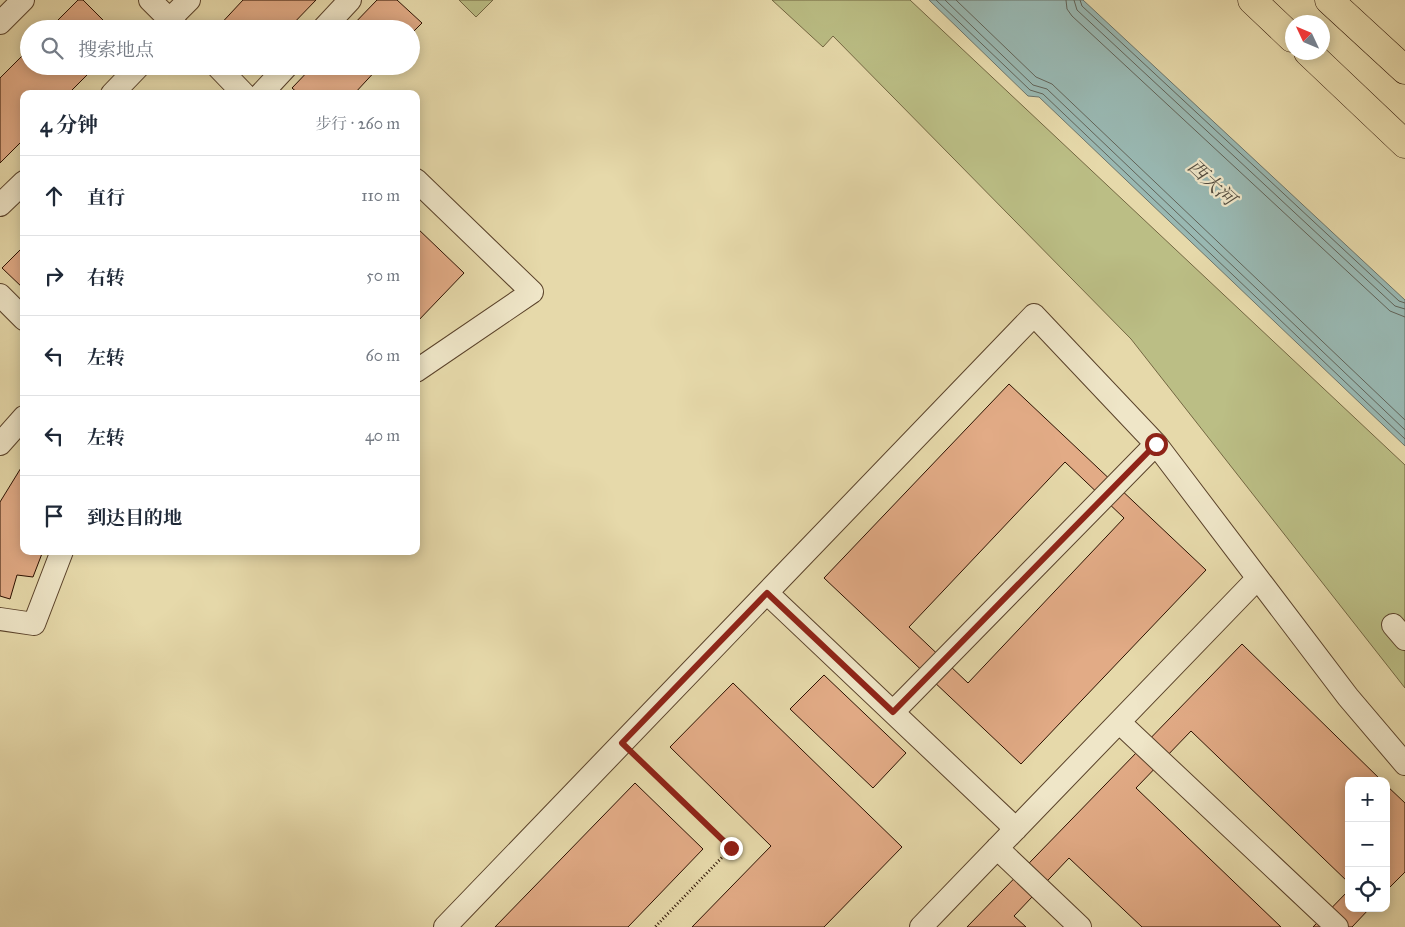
<!DOCTYPE html>
<html lang="zh">
<meta charset="utf-8">
<style>
body{margin:0;font-family:"IM FELL Great Primer","Noto Serif SC",serif;background:#f6f6f7;color:#1f2937}
.controls{position:absolute;right:15px;bottom:15px;display:grid;overflow:hidden;border-radius:10px;box-shadow:0 2px 12px #0003}
.controls button{width:45px;height:45px;display:grid;place-items:center;padding:0;border:0;border-bottom:1px solid #e0e1e3;background:#fff;color:#1f2937;font:25px sans-serif}
.compass{position:absolute;left:1285px;top:15px;width:45px;height:45px;border-radius:50%;background:#fff;box-shadow:0 2px 12px #0003;rotate:314deg}
.stop{position:absolute;width:15px;height:15px;margin:-11px;border:4px solid #8f2418;border-radius:50%;background:#fff}
.stop.end{background:#8f2418;border-color:#fff;box-shadow:0 1px 5px #0008}
.list{margin:0;padding:0;list-style:none}
h2{display:flex;justify-content:space-between;align-items:center;height:65px;margin:0;padding:0 20px;font-size:21px}
h2 small{font-size:16px;font-weight:400;color:#747a83}
.list li{display:grid;grid-template-columns:32px 1fr auto;gap:15px;align-items:center;box-sizing:border-box;height:80px;padding:0 20px;border-top:1px solid #e0e1e3}
.list b{display:block;font-size:19px;white-space:nowrap}
.list em{font-size:16px;font-style:normal;color:#747a83}
.icon{flex:none;width:28px;height:28px;fill:none;stroke:currentColor;stroke-width:2;stroke-linecap:round;stroke-linejoin:round}
.map{position:relative;flex:none;width:1405px;height:927px;overflow:hidden}
.search{position:absolute;background:#fff;box-shadow:0 2px 12px #0003;left:20px;top:20px;width:400px;height:55px;display:flex;align-items:center;gap:12px;box-sizing:border-box;padding:0 18px;border-radius:28px;color:#747a83;font-size:19px}
.panel{position:absolute;background:#fff;box-shadow:0 2px 12px #0003;left:20px;top:90px;width:400px;height:465px;border-radius:10px}
.map>svg:first-child{display:block}
.green{fill:#bbbe85;stroke:#736742}
.water{fill:#99b8b2;stroke:#6d756b}
.lines{fill:none;stroke-linecap:round;stroke-linejoin:round}
.shore{stroke:#626459;stroke-width:1}
.building{fill:#e2ab86;stroke:#2b1000;fill-rule:evenodd}
.minor-casing{stroke:#5a422a;stroke-width:24}
.major-casing{stroke:#2b1000;stroke-width:29}
.path{stroke:#2b1000;stroke-width:3;stroke-dasharray:1 2.5;stroke-linecap:butt}
.minor{stroke:#efe6c8;stroke-width:22}
.major{stroke:#e6d9aa;stroke-width:28}
.route{stroke:#8f2418;stroke-width:6}
.labels{text-anchor:middle;stroke-width:4.5;stroke-linejoin:round;paint-order:stroke}
.water-label{font-size:19px;font-style:italic;fill:#524b3e;stroke:#efe6c8}
</style>
<div class="map">
<svg width="1405" height="927" viewBox="0 0 1405 927">
<rect width="100%" height="100%" fill="#e6d9aa"/>
<filter id="stains"><feTurbulence type="fractalNoise" baseFrequency=".004" numOctaves="4"/><feColorMatrix values="0 0 0 0 .2 0 0 0 0 .09 0 0 0 0 .02 0 0 0 .5 -.17"/></filter>
<radialGradient id="worn" r=".72"><stop offset=".6" stop-color="#630" stop-opacity="0"/><stop offset="1" stop-color="#630" stop-opacity=".3"/></radialGradient>
<path class="green" d="M459,0H493L476,17Z
M772,0H910L1405,465V688L1131,339L833,36L823,47Z"/>
<path class="water" d="M929,0H1083L1405,300V446L1039,97L1028,96Z"/>
<g class="lines">
<path class="shore" d="M936,0L1030,90L1043,94L1405,439
M945,0L1033,85L1047,89L1405,430
M956,0L1036,77L1052,84L1405,420
M1066,0L1067,9L1072,16L1390,311L1405,317
M1074,0L1077,10L1395,306L1405,309
M1080,0L1082,6L1399,301L1405,303"/>
</g>
<path class="building" d="M78,0H83L112,29H49Z
M243,0H316L288,29H216Z
M377,0H397L422,23L411,34V29H349Z
M29,49V66H96L68,94H24V139L0,163V78Z
M237,66H252L245,74Z
M313,66H380L354,94H299L292,88Z
M416,227L464,273L416,323Z
M24,246V289L2,268Z
M1009,384L1206,570L1021,764L824,578ZM1065,462L1124,518L968,683L909,627Z
M24,463V551H43L33,577L17,575L10,599L0,596V502Z
M1242,644L1382,781H1349V883L1191,731L1136,788L1281,927H1142L1069,858L1014,916L1026,927H967Z
M824,675L906,753L873,788L790,709Z
M733,683L902,847L824,927H692L771,846L670,747Z
M635,783L703,849L628,927H495Z
M1386,785L1405,803V872L1386,891Z
M1349,890V908H1370L1352,927H1313Z"/>
<g class="lines">
<defs>
<path id="minor" d="M150,0L179,29
M169,20L189,0
M0,23L23,0
M323,29L350,0
M217,66L244,94
M112,94L139,66
M261,94L287,66
M416,180L532,292L416,371
M0,205L24,182
M0,295L24,319
M0,444L24,417
M767,593L1016,829
M0,619L34,624L62,551
M1393,625L1405,639
M893,712L1156,444
M1119,722L1337,927
M997,848L1080,927
M445,927L1034,315L1156,444L1348,697L1405,764
M921,927L1257,579"/>
<path id="major" d="M1252,0L1292,38
M1329,0L1405,70
M1308,52L1405,144"/>
</defs>
<use href="#minor" class="minor-casing"/>
<use href="#major" class="major-casing"/>
<path class="path" d="M637,758L731,848L655,927"/>
<use href="#minor" class="minor"/>
<use href="#major" class="major"/>
</g>
<g class="lines">
<path class="route" d="M731,848L622,743L767,593L893,712L1156,444"/>
</g>
<g class="labels">
<g class="water-label">
<text transform="translate(1212 182) rotate(43)" y="7">西大河</text>
</g>
</g>
<rect width="100%" height="100%" filter="url(#stains)"/>
<rect width="100%" height="100%" fill="url(#worn)"/>
</svg>
<div class="controls">
<button>+</button>
<button>−</button>
<button><svg class="icon" aria-label="locate" viewBox="0 0 24 24"><circle cx="12" cy="12" r="6"/><path d="M12 2v4M12 18v4M2 12h4M18 12h4"/></svg></button>
</div>
<svg class="compass" viewBox="-18 -18 36 36"><path d="M0-13l5 13h-10z" fill="#e53935"/><path d="M0 13l5-13h-10z" fill="#747a83"/></svg>
<div class="stop" style="left:1156px;top:444px"></div>
<div class="stop end" style="left:731px;top:848px"></div>
<div class="search"><svg class="icon" aria-label="search" viewBox="0 0 24 24"><circle cx="10" cy="10" r="6"/><path d="M15 15l6 6"/></svg>搜索地点</div>
<section class="panel">
<h2>4 分钟<small>步行 · 260 m</small></h2>
<ul class="list">
<li><svg class="icon" aria-label="ahead" viewBox="0 0 24 24"><path d="M12 20V5M6 11l6-6 6 6"/></svg><div><b>直行</b></div><em>110 m</em></li>
<li><svg class="icon" aria-label="right" viewBox="0 0 24 24"><path d="M7 20v-9h11M14 6l5 5-5 5"/></svg><div><b>右转</b></div><em>50 m</em></li>
<li><svg class="icon" aria-label="left" viewBox="0 0 24 24"><path d="M17 20v-9H6M10 6l-5 5 5 5"/></svg><div><b>左转</b></div><em>60 m</em></li>
<li><svg class="icon" aria-label="left" viewBox="0 0 24 24"><path d="M17 20v-9H6M10 6l-5 5 5 5"/></svg><div><b>左转</b></div><em>40 m</em></li>
<li><svg class="icon" aria-label="arrive" viewBox="0 0 24 24"><path d="M6 21V4h12l-3 4 3 4H6"/></svg><div><b>到达目的地</b></div></li>
</ul>
</section>
</div>
